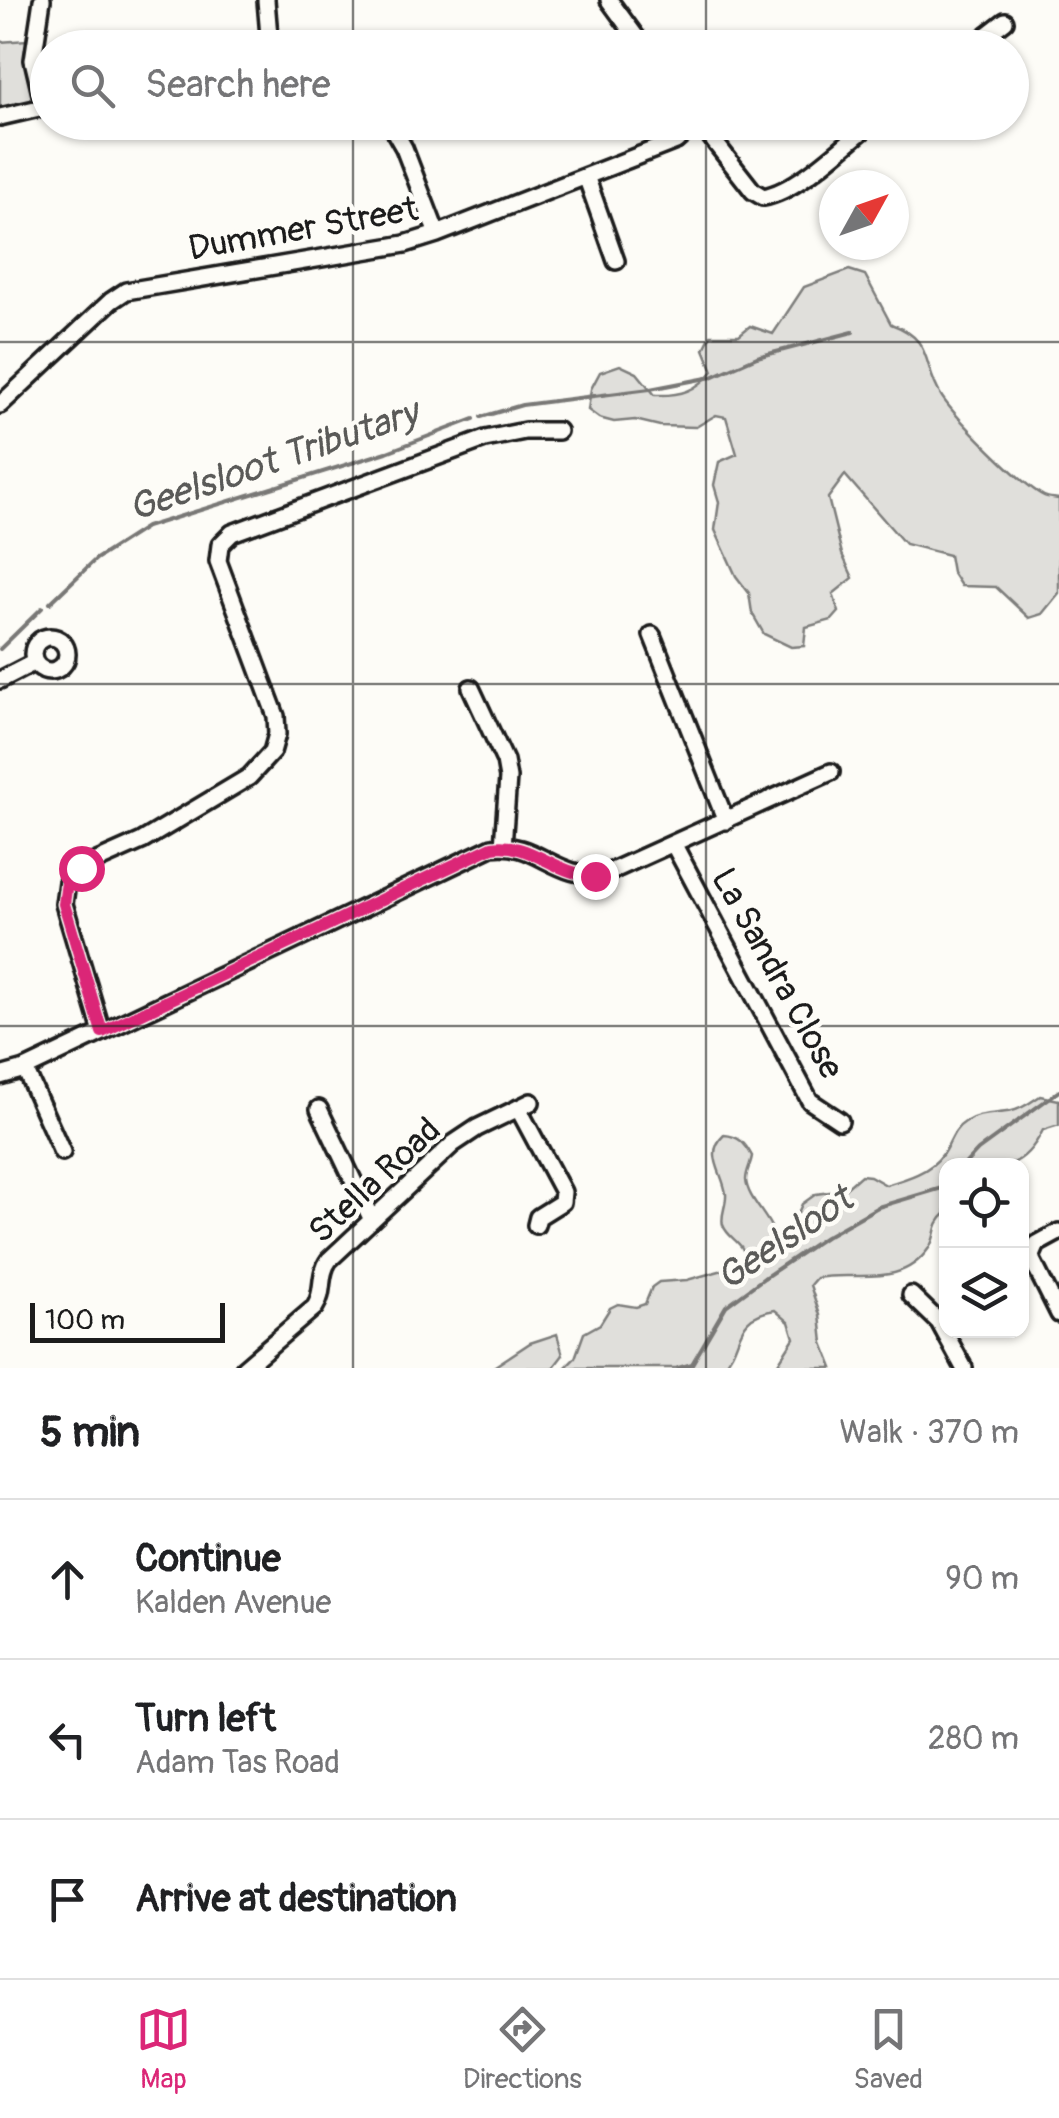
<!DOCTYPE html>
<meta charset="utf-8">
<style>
body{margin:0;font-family:Pangolin,sans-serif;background:#f2f2f2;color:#202124}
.controls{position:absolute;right:30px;bottom:30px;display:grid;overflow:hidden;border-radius:20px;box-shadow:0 2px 8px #0004}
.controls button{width:90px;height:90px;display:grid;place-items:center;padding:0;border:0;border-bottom:2px solid #e0e0e0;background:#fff;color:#202124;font:50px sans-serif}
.compass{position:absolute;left:819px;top:170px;width:90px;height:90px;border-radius:50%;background:#fff;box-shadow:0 2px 8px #0004;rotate:50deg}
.scale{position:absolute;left:30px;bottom:25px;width:195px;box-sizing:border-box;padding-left:10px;border:5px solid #1c1c1c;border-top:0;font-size:28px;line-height:35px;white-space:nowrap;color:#1c1c1c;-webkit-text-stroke:8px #fdfcf7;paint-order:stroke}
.stop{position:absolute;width:30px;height:30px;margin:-22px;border:8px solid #db2777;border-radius:50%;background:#fff}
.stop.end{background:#db2777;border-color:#fff;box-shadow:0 2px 10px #0008}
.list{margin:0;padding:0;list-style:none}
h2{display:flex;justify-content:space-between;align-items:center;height:130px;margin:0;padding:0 40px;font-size:42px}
h2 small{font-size:32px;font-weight:400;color:#757577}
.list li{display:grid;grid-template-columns:65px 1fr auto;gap:30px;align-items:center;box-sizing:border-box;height:160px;padding:0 40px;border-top:2px solid #e0e0e0}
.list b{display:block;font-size:38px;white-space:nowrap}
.list p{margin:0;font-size:32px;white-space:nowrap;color:#757577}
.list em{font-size:32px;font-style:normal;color:#757577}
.icon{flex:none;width:55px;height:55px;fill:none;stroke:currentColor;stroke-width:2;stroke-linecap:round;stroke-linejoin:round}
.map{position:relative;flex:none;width:1059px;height:1368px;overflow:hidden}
.search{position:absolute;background:#fff;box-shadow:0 2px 8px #0004;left:30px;right:30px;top:30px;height:110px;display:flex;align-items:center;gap:25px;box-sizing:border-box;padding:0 35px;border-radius:55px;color:#757577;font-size:38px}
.sheet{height:610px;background:#fff}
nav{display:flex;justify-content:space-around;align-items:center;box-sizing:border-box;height:140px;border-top:2px solid #e0e0e0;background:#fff;font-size:28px;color:#757577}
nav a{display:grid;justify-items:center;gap:5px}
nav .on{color:#db2777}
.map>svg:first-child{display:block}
.green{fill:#e0dfdb;stroke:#7e7e7c;stroke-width:2.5}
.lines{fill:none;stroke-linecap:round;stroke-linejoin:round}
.stream{stroke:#797876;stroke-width:4}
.minor-casing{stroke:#1c1c1c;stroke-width:22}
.minor{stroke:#fdfcf7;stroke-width:15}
.route{stroke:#db2777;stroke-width:12}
.grid{fill:none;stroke:#1c1c1c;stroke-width:2.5;stroke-opacity:0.55}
.labels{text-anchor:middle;stroke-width:9;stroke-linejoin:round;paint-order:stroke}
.street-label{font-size:35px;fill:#1c1c1c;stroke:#fdfcf7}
.water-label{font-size:38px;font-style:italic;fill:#5a5a58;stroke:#fdfcf7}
</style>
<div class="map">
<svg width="1059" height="1368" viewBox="0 0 1059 1368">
<rect width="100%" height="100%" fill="#fdfcf7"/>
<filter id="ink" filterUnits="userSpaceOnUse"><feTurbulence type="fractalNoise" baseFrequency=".01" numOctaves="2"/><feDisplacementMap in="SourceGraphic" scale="20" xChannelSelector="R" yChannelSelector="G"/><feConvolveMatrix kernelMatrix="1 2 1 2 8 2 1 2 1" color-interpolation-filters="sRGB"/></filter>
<g filter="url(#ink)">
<path class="green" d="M27,40L34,96L27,105L0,112V42Z
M849,270L865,275L891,324C935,340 921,365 942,397C956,418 1022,485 1044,496C1048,498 1054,498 1059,499V593L1042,614L1029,618L996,587L961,586L952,572L949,555L905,544L845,475L828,498L842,554L853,578L833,594L839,612L832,620L806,627L804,646L791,647L764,634L752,613L749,593L736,576L715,530L719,502L714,485L719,462L737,454L726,417L716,415L696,427L660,426L635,420L614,422L599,418L588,410L591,389L600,372L620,365L637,373L655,395C681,396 696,391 713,371L704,349L711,335H739L750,326L773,334L804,287Z
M1040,1096L1059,1100V1125L1043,1130C1019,1178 993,1166 946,1166V1213C931,1226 938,1234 929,1248C900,1290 855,1270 816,1278L810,1285L820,1315L823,1343L833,1368H775L794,1338L789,1322L775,1310C731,1317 746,1343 722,1368H565L575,1358L584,1333L600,1324L610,1308L618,1304L636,1307L645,1304L652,1287L659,1282L687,1280L723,1270L745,1257C744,1242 728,1239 723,1225C720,1215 727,1205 726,1194C723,1172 704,1154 724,1135C739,1136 745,1143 752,1156C751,1164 746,1171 746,1180C747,1197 767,1215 773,1231L782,1235L794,1222L802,1204L816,1194L844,1190L861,1175L870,1176L886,1185C906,1179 930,1172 942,1155C951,1143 952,1130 965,1122C980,1112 994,1115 1012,1111C1022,1109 1031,1102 1040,1096Z
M557,1334L563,1355L553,1368H492L530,1343Z"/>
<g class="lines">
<path class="stream" d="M481,417L522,405L650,389L712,377L757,357L853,332
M50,603L96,559L146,527L387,452L474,419
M0,649L42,608
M963,1166L978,1150L1059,1091
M678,1368L692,1364L726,1306L764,1278L825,1237L878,1207L942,1188L946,1183"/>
<defs>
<path id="minor" d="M42,0L33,60L44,107
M266,0L270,48
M609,0L644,48
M970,48L1005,21
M0,117L48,106
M389,122L404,148L437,234
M699,122L753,191L763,197C797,192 845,144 873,122
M586,176L616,261
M0,405L111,301L126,291L405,244L437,234L676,141L697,122
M652,635L726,821
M33 654a17 17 0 1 1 34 0a17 17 0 1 1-34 0Z
M0,680L35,662
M471,688L505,761L508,778L503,846
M674,845L810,1101L840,1121
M102,1032L64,904L67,882L81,868L142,841L249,777L272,752L277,734L276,716L218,561L220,545L232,533L485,439L525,431H558
M25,1069L62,1152
M0,1076L25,1069L492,847C536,840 556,881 605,874L831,772
M518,1108L563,1192L562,1202L538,1217L536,1225
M319,1109L372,1220
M1059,1232L1037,1244L1031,1258L1059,1314
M911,1295L939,1322L964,1368
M244,1368L315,1307C325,1292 318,1275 329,1260L453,1144L477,1128L531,1102"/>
</defs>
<use href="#minor" class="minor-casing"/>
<use href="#minor" class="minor"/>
</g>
</g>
<g class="lines" filter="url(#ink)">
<path class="route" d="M81,868L67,882L64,904L102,1032L492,847C531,841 555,875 595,876"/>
</g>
<path class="grid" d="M353,0V48M706,0V48M353,122V1368M706,122V1368M0,342H1059M0,684H1059M0,1026H1059"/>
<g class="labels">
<g class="street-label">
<text transform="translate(303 228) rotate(-10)" y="12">Dummer Street</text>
<text transform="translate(778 973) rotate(61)" y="12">La Sandra Close</text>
<text transform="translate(374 1180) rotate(-43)" y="12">Stella Road</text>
</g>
<g class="water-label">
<text transform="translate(273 460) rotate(-19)" y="13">Geelsloot Tributary</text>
<text transform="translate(784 1238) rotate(-34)" y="13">Geelsloot</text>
</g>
</g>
</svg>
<div class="controls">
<button><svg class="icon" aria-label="locate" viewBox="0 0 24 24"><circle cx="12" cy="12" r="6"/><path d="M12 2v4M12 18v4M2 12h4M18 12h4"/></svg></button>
<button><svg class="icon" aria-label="layers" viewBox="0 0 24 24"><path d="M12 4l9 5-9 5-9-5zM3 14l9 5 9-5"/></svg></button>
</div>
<svg class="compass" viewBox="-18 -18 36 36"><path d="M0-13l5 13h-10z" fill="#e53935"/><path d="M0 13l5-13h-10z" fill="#757577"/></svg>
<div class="scale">100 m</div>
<div class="stop" style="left:81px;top:868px"></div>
<div class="stop end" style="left:595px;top:876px"></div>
<div class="search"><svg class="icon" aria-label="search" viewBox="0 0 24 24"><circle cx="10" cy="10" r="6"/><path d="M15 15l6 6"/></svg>Search here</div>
</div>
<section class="sheet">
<h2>5 min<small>Walk · 370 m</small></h2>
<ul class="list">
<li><svg class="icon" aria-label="ahead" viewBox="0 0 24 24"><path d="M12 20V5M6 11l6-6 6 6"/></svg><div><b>Continue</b><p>Kalden Avenue</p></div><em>90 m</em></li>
<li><svg class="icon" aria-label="left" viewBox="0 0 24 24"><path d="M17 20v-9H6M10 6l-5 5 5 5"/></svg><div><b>Turn left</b><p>Adam Tas Road</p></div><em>280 m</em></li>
<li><svg class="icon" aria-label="arrive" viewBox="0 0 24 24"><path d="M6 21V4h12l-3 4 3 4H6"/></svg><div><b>Arrive at destination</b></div></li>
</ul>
</section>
<nav>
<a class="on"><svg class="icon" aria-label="map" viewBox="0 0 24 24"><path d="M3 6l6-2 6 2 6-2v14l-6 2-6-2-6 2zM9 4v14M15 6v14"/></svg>Map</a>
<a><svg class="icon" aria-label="directions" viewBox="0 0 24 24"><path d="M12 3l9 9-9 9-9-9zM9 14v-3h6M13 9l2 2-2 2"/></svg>Directions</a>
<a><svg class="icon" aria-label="saved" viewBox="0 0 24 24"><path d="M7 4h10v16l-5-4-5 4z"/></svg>Saved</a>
</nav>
